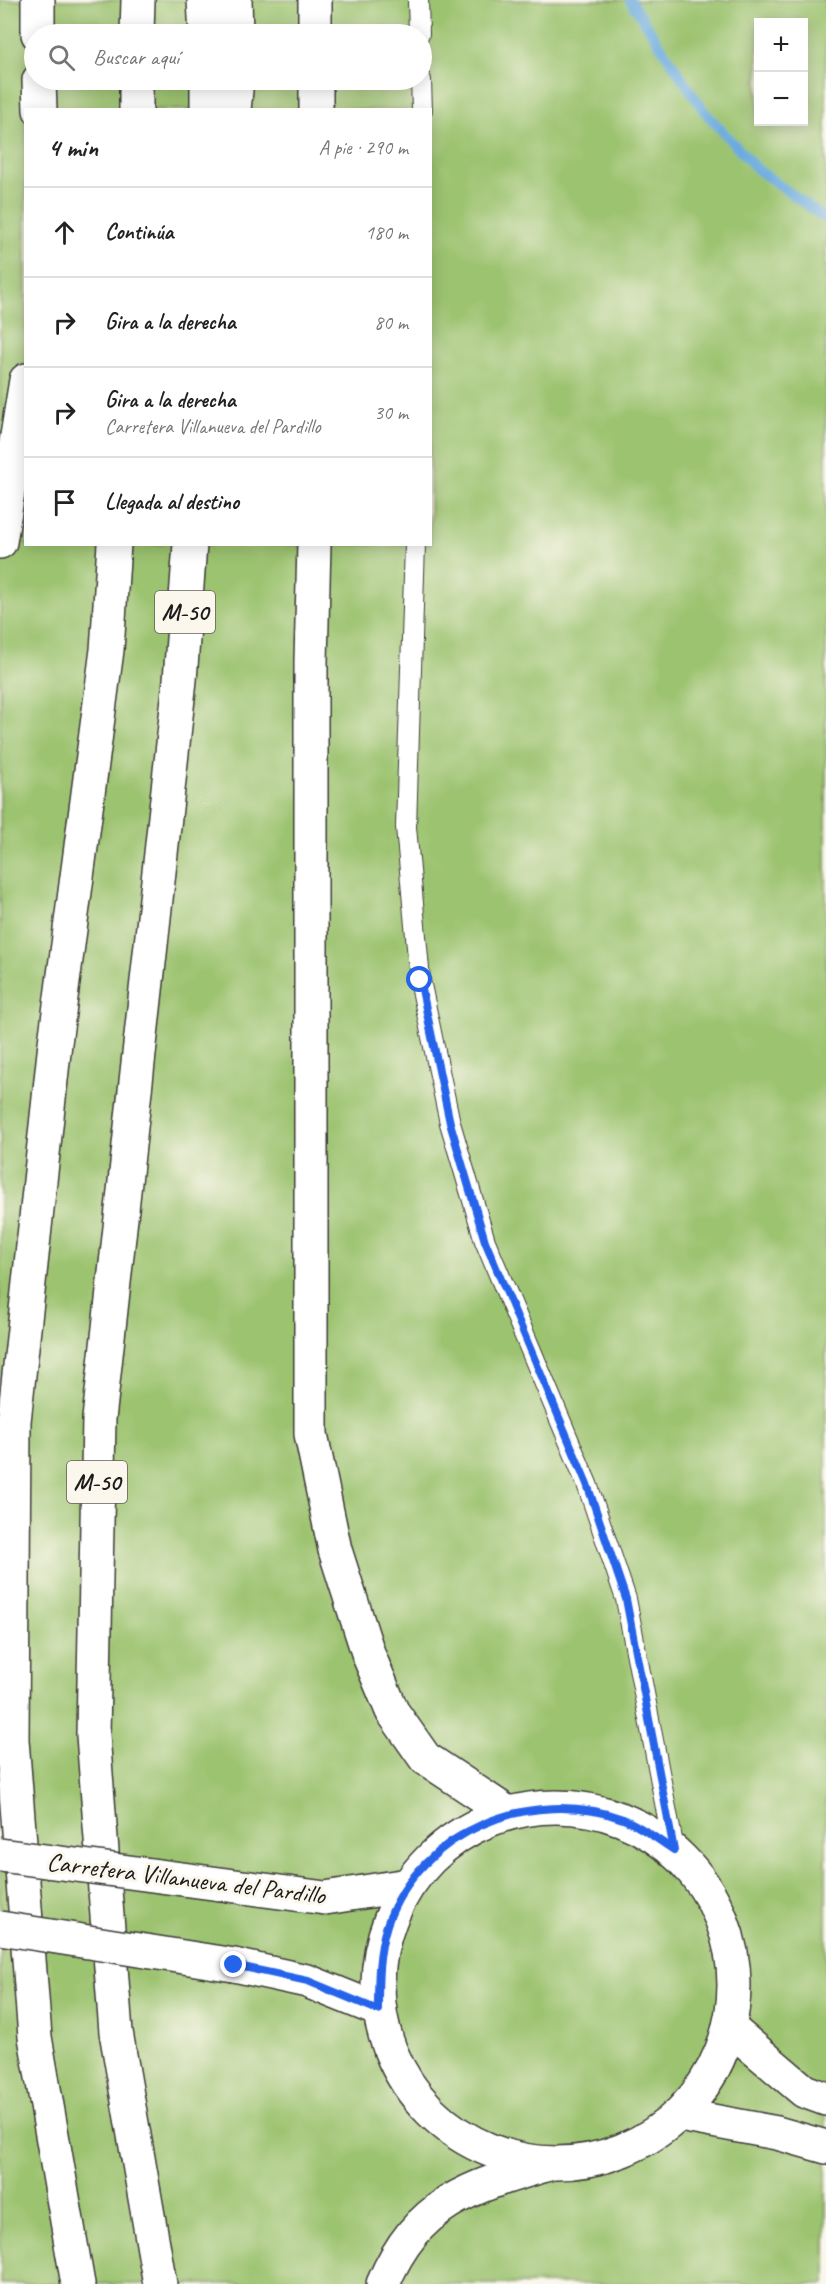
<!DOCTYPE html>
<html lang="es">
<meta charset="utf-8">
<style>
body{margin:0;font-family:Caveat,sans-serif;background:#f6f6f6;color:#222}
.controls{position:absolute;right:18px;top:18px;display:grid;overflow:hidden;border-radius:0px;box-shadow:0 3px 15px #0003}
.controls button{width:54px;height:54px;display:grid;place-items:center;padding:0;border:0;border-bottom:2px solid #e0e0e0;background:#fff;color:#222;font:30px sans-serif}
.stop{position:absolute;width:18px;height:18px;margin:-14px;border:4px solid #2563eb;border-radius:50%;background:#fff}
.stop.end{background:#2563eb;border-color:#fff;box-shadow:0 2px 6px #0008}
.list{margin:0;padding:0;list-style:none}
h2{display:flex;justify-content:space-between;align-items:center;height:78px;margin:0;padding:0 24px;font-size:26px}
h2 small{font-size:20px;font-weight:400;color:#767676}
.list li{display:grid;grid-template-columns:39px 1fr auto;gap:18px;align-items:center;box-sizing:border-box;height:90px;padding:0 24px;border-top:2px solid #e0e0e0}
.list b{display:block;font-size:22px;white-space:nowrap}
.list p{margin:0;font-size:20px;white-space:nowrap;color:#767676}
.list em{font-size:20px;font-style:normal;color:#767676}
.icon{flex:none;width:33px;height:33px;fill:none;stroke:currentColor;stroke-width:2;stroke-linecap:round;stroke-linejoin:round}
.map{position:relative;flex:none;width:826px;height:2284px;overflow:hidden}
.search{position:absolute;background:#fff;box-shadow:0 3px 15px #0003;left:24px;top:24px;width:408px;height:66px;display:flex;align-items:center;gap:15px;box-sizing:border-box;padding:0 21px;border-radius:33px;color:#767676;font-size:22px}
.panel{position:absolute;background:#fff;box-shadow:0 3px 15px #0003;left:24px;top:108px;width:408px;height:438px;border-radius:0px}
.map>svg:first-child{display:block}
.green{fill:#9cc36f;stroke:#5c7046;stroke-width:1.5;fill-rule:evenodd}
.lines{fill:none;stroke-linecap:round;stroke-linejoin:round}
.stream{stroke:#6cabdf;stroke-width:10}
.service-casing{stroke:#3c3b37;stroke-width:22}
.tertiary-casing{stroke:#3c3b37;stroke-width:36}
.trunk-casing{stroke:#3c3b37;stroke-width:36}
.motorway-casing{stroke:#3c3b37;stroke-width:36}
.service{stroke:#fff;stroke-width:20}
.tertiary{stroke:#fff;stroke-width:33}
.trunk{stroke:#fff;stroke-width:33}
.motorway{stroke:#fff;stroke-width:33}
.tertiary-bridge-casing{stroke:#3c3b37;stroke-width:36;stroke-linecap:butt}
.tertiary-bridge{stroke:#fff;stroke-width:33}
.route{stroke:#2563eb;stroke-width:8}
.labels{text-anchor:middle;stroke-width:6;stroke-linejoin:round;paint-order:stroke}
.shield{fill:#fbf7ec;stroke:#5f5e5a;stroke-width:1.5}
.shield-label{font-size:24px;font-weight:bold;fill:#1c1c1c}
.street-label{font-size:26px;fill:#1c1c1c;stroke:#fbf7ec}
</style>
<div class="map">
<svg width="826" height="2284" viewBox="0 0 826 2284">
<rect width="100%" height="100%" fill="#fbf7ec"/>
<filter id="ink" filterUnits="userSpaceOnUse"><feTurbulence type="fractalNoise" baseFrequency=".0167" numOctaves="2"/><feDisplacementMap in="SourceGraphic" scale="12" xChannelSelector="R" yChannelSelector="G"/><feConvolveMatrix kernelMatrix="1 2 1 2 8 2 1 2 1" color-interpolation-filters="sRGB"/></filter>
<filter id="wash" filterUnits="userSpaceOnUse"><feTurbulence type="fractalNoise" baseFrequency=".008" numOctaves="4" result="noise"/><feDisplacementMap in="SourceGraphic" scale="24" xChannelSelector="R" yChannelSelector="G"/><feGaussianBlur stdDeviation="1.35" result="paint"/><feColorMatrix in="noise" values="0 0 0 0 0 0 0 0 0 0 0 0 0 0 0 0 0 1.4 0 .05"/><feComposite in="paint" operator="in"/></filter>
<g filter="url(#wash)">
<rect width="100%" height="100%" fill="#f0ebd3"/>
<path class="green" d="M0,0H826V2284H0ZM758,22H804V122H758ZM34,34H422V80H34ZM26,110H430V544H26Z"/>
<g class="lines">
<path class="stream" d="M630,0L704,111L757,169L826,219"/>
</g>
</g>
<g filter="url(#ink)">
<g class="lines">
<defs>
<path id="service" d="M418,0L419,34
M421,80L422,110
M415,544L406,827L420,980L450,1123L485,1241L587,1484L626,1599L674,1850"/>
<path id="tertiary" d="M378 1985a178 178 0 1 1 356 0a178 178 0 1 1-356 0Z
M243,1887L325,1898L408,1885
M234,1965L307,1981L379,2010
M731,2029L804,2091L826,2099
M680,2115L777,2133L826,2147"/>
<path id="trunk" d="M38,0V34
M315,0V34
M39,80L40,110
M316,80V110
M0,542L26,380
M314,544L311,661V1434L335,1550L369,1656L392,1711L425,1758L508,1813"/>
<path id="motorway" d="M204,0L206,34
M235,0L236,34
M137,34L138,0
M136,110V80
M207,110V80
M234,110L237,80
M78,2284L35,2037L12,1740L14,1421L55,1043L107,650L114,544
M160,2284L116,2032L93,1735L99,1419L180,680L190,544
M383,2284C417,2202 470,2187 549,2164"/>
</defs>
<use href="#service" class="service-casing"/>
<use href="#tertiary" class="tertiary-casing"/>
<use href="#trunk" class="trunk-casing"/>
<use href="#motorway" class="motorway-casing"/>
<use href="#service" class="service"/>
<use href="#tertiary" class="tertiary"/>
<use href="#trunk" class="trunk"/>
<use href="#motorway" class="motorway"/>
<defs>
<path id="tertiary-bridge" d="M0,1855L243,1887
M0,1928L234,1965"/>
</defs>
<use href="#tertiary-bridge" class="tertiary-bridge-casing"/>
<use href="#tertiary-bridge" class="tertiary-bridge"/>
</g>
</g>
<g class="lines" filter="url(#ink)">
<path class="route" d="M234,1965L308,1981L378,2010C378,1981 378,1953 387,1925C420,1830 532,1786 623,1819C641,1826 658,1840 674,1850L626,1599L587,1484L485,1241L450,1123L420,980"/>
</g>
<g class="labels">
<g class="shield">
<rect x="155" y="591" width="60" height="42" rx="4.5"/>
<rect x="67" y="1461" width="60" height="42" rx="4.5"/>
</g>
<g class="shield-label">
<text x="185" y="620">M-50</text>
<text x="97" y="1490">M-50</text>
</g>
<g class="street-label">
<text transform="translate(186 1878) rotate(7)" y="9">Carretera Villanueva del Pardillo</text>
</g>
</g>
</svg>
<div class="controls">
<button>+</button>
<button>−</button>
</div>
<div class="stop" style="left:420px;top:980px"></div>
<div class="stop end" style="left:234px;top:1965px"></div>
<div class="search"><svg class="icon" aria-label="search" viewBox="0 0 24 24"><circle cx="10" cy="10" r="6"/><path d="M15 15l6 6"/></svg>Buscar aquí</div>
<section class="panel">
<h2>4 min<small>A pie · 290 m</small></h2>
<ul class="list">
<li><svg class="icon" aria-label="ahead" viewBox="0 0 24 24"><path d="M12 20V5M6 11l6-6 6 6"/></svg><div><b>Continúa</b></div><em>180 m</em></li>
<li><svg class="icon" aria-label="right" viewBox="0 0 24 24"><path d="M7 20v-9h11M14 6l5 5-5 5"/></svg><div><b>Gira a la derecha</b></div><em>80 m</em></li>
<li><svg class="icon" aria-label="right" viewBox="0 0 24 24"><path d="M7 20v-9h11M14 6l5 5-5 5"/></svg><div><b>Gira a la derecha</b><p>Carretera Villanueva del Pardillo</p></div><em>30 m</em></li>
<li><svg class="icon" aria-label="arrive" viewBox="0 0 24 24"><path d="M6 21V4h12l-3 4 3 4H6"/></svg><div><b>Llegada al destino</b></div></li>
</ul>
</section>
</div>
